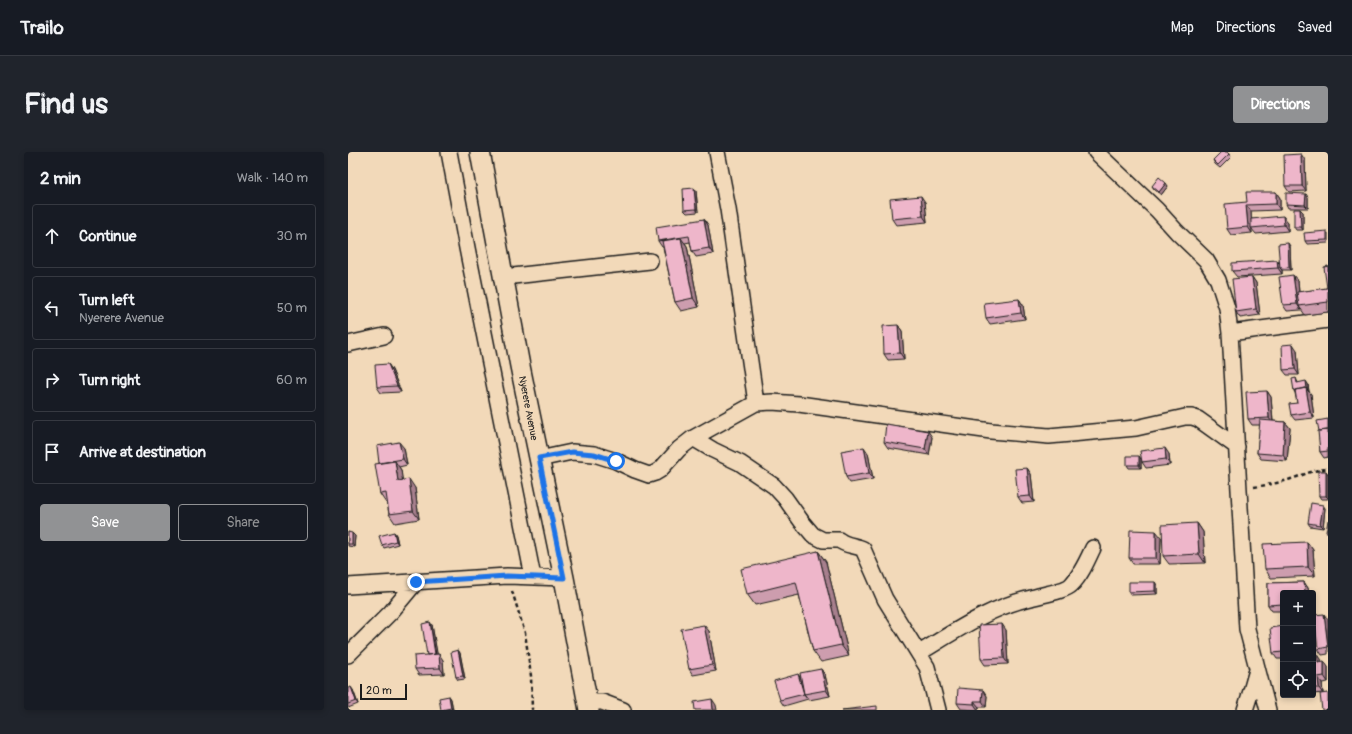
<!DOCTYPE html>
<meta charset="utf-8">
<style>
body{margin:0;font-family:Pangolin,sans-serif;background:#20242c;color:#f1f3f6}
.controls{position:absolute;right:12px;bottom:12px;display:grid;overflow:hidden;border-radius:4px;box-shadow:0 2px 6px #0003}
.controls button{width:36px;height:36px;display:grid;place-items:center;padding:0;border:0;border-bottom:1px solid #363941;background:#171b24;color:#f1f3f6;font:20px sans-serif}
.scale{position:absolute;left:12px;bottom:10px;width:47px;box-sizing:border-box;padding-left:4px;border:2px solid #1c1c1c;border-top:0;font-size:11px;line-height:14px;white-space:nowrap;color:#1c1c1c;-webkit-text-stroke:3px #f2d9b9;paint-order:stroke}
.stop{position:absolute;width:12px;height:12px;margin:-9px;border:3px solid #1a73e8;border-radius:50%;background:#fff}
.stop.end{background:#1a73e8;border-color:#fff;box-shadow:0 1px 4px #0008}
.list{margin:0;padding:0;list-style:none}
h2{display:flex;justify-content:space-between;align-items:center;height:52px;margin:0;padding:0 16px;font-size:17px}
h2 small{font-size:13px;font-weight:400;color:#9ea1a6}
.list li{display:grid;grid-template-columns:26px 1fr auto;gap:12px;align-items:center;box-sizing:border-box;height:64px;margin:0 8px 8px;padding:0 8px;border:1px solid #363941;border-radius:4px}
.list b{display:block;font-size:15px;white-space:nowrap}
.list p{margin:0;font-size:13px;white-space:nowrap;color:#9ea1a6}
.list em{font-size:13px;font-style:normal;color:#9ea1a6}
.actions{display:flex;gap:8px;padding:12px 16px}
.actions a{flex:1;padding:9px 0;border:1px solid #919294;border-radius:4px;text-align:center;font-size:14px;color:#919294}
.actions .main{background:#919294;color:#fff}
.icon{flex:none;width:22px;height:22px;fill:none;stroke:currentColor;stroke-width:2;stroke-linecap:round;stroke-linejoin:round}
.map{position:relative;flex:none;width:980px;height:558px;overflow:hidden;border-radius:4px}
header{display:flex;align-items:center;gap:24px;box-sizing:border-box;height:56px;padding:0 20px;background:#171b24;border-bottom:1px solid #363941}
header strong{font-size:19px}
nav{display:flex;gap:22px;margin-inline-start:auto;font-size:14px}
.intro{display:flex;align-items:center;justify-content:space-between;box-sizing:border-box;height:96px;padding:0 24px}
h1{margin:0;font-size:28px}
.button{padding:10px 18px;border-radius:4px;background:#919294;color:#fff;font-size:14px;font-weight:700}
main{display:flex;gap:24px;padding:0 24px}
aside{flex:1;background:#171b24;border-radius:4px;box-shadow:0 2px 6px #0003}
.map>svg:first-child{display:block}
.lines{fill:none;stroke-linecap:round;stroke-linejoin:round}
.minor-casing{stroke:#1c1c1c;stroke-width:18}
.major-casing{stroke:#1c1c1c;stroke-width:22}
.path{stroke:#1c1c1c;stroke-width:2.5;stroke-dasharray:4 3;stroke-linecap:butt}
.minor{stroke:#f2d9b9;stroke-width:15}
.major{stroke:#f2d9b9;stroke-width:19}
.wall{fill:#cd9dae;stroke:#1c1c1c}
.shaded-wall{fill:#a77f8d;stroke:#1c1c1c}
.building{fill:#eeb6ca;stroke:#1c1c1c}
.route{stroke:#1a73e8;stroke-width:5}
.labels{text-anchor:middle;stroke-width:3;stroke-linejoin:round;paint-order:stroke}
.street-label{font-size:10px;fill:#1c1c1c;stroke:#f2d9b9}
</style>
<header>
<strong>Trailo</strong>
<nav><a>Map</a><a>Directions</a><a>Saved</a></nav>
</header>
<div class="intro"><h1>Find us</h1><a class="button">Directions</a></div>
<main>
<aside>
<h2>2 min<small>Walk · 140 m</small></h2>
<ul class="list">
<li><svg class="icon" aria-label="ahead" viewBox="0 0 24 24"><path d="M12 20V5M6 11l6-6 6 6"/></svg><div><b>Continue</b></div><em>30 m</em></li>
<li><svg class="icon" aria-label="left" viewBox="0 0 24 24"><path d="M17 20v-9H6M10 6l-5 5 5 5"/></svg><div><b>Turn left</b><p>Nyerere Avenue</p></div><em>50 m</em></li>
<li><svg class="icon" aria-label="right" viewBox="0 0 24 24"><path d="M7 20v-9h11M14 6l5 5-5 5"/></svg><div><b>Turn right</b></div><em>60 m</em></li>
<li><svg class="icon" aria-label="arrive" viewBox="0 0 24 24"><path d="M6 21V4h12l-3 4 3 4H6"/></svg><div><b>Arrive at destination</b></div></li>
</ul>
<div class="actions"><a class="main">Save</a><a>Share</a></div>
</aside>
<div class="map">
<svg width="980" height="558" viewBox="0 0 980 558">
<rect width="100%" height="100%" fill="#f2d9b9"/>
<filter id="ink" filterUnits="userSpaceOnUse"><feTurbulence type="fractalNoise" baseFrequency=".025" numOctaves="2"/><feDisplacementMap in="SourceGraphic" scale="8" xChannelSelector="R" yChannelSelector="G"/><feConvolveMatrix kernelMatrix="1 2 1 2 8 2 1 2 1" color-interpolation-filters="sRGB"/></filter>
<g filter="url(#ink)">
<g class="lines">
<defs>
<path id="minor" d="M101,0L119,96L185,425
M369,0L380,57L408,251
M748,0L809,58L829,80L858,108L870,128L879,156L882,181L899,477L920,558
M156,125L302,109
M882,181L980,168
M0,192L36,184
M345,286L365,298L392,311L426,334L437,346L454,370L465,383L475,388H491C498,394 507,393 515,397L537,447L579,515L590,558
M191,307L224,300L246,302L268,309L287,318L301,323L307,321L312,318L331,297L345,286L408,251L424,250L451,252L643,279L701,284L788,276L837,265H844L850,267L889,295
M0,434L159,424L216,426
M571,501C606,480 642,455 683,446C692,443 717,439 723,433C733,423 739,409 745,396
M0,503L43,460L68,430
M240,550H254L275,558
M897,558L903,539L909,518"/>
<path id="major" d="M132,0L172,214L216,426L241,558"/>
</defs>
<use href="#minor" class="minor-casing"/>
<use href="#major" class="major-casing"/>
<path class="path" d="M906,335C919,333 931,331 943,327C956,323 966,317 980,317
M164,439L177,481L183,524L184,558"/>
<use href="#minor" class="minor"/>
<use href="#major" class="major"/>
</g>
<path class="wall" d="M881,2L883,5L872,16L867,12L865,8Z
M957,8L958,39L941,40L937,34Z
M804,34H820L813,43L806,37Z
M346,36L348,39L350,60L339,61L336,58Z
M928,40L932,46V58L903,59V67L940,70V79L908,82L903,76L904,81L883,83L879,77L899,50Z
M960,45V56H940L938,52Z
M577,50L579,70L548,73L544,67Z
M952,57L955,60V78H948L946,75Z
M356,67L360,73L365,102L348,105L344,99L342,90L337,91L339,94L351,155L333,159L327,150L315,95H314L310,89Z
M980,81V91L959,92L957,89Z
M942,94L943,118H934V122L889,125L884,119L929,108L931,111Z
M980,114V160L957,163L953,157V158L939,159L935,153L950,129L951,140L979,136Z
M904,125L908,131L912,163L892,166L888,160Z
M671,147L675,153L677,167L642,172L638,166Z
M550,173L554,179L556,207L540,208L536,202Z
M949,198L951,223H939L935,218Z
M40,212L44,218L53,240L33,241L29,235Z
M948,226L950,231L960,232L961,240L963,242L966,266L947,268L943,263L949,251L947,241L946,239Z
M919,239L923,245L925,269L937,270L942,276L939,309L913,307L909,301L912,273H904L900,267Z
M980,267V305L976,306L972,300L971,279Z
M584,285L581,303L540,296L536,290Z
M56,296L59,313L51,315L53,318L54,328L67,336L71,367L47,371L41,362L39,351H38L32,342V311Z
M520,301L525,327L502,331L498,325Z
M821,302L822,313L798,316L794,310Z
M793,307V316H781L779,313Z
M679,316L683,322L686,350L674,351L670,345Z
M978,319L980,322V347H973L971,344Z
M977,356L975,376L962,374L960,371Z
M849,371L855,380L857,411L821,412L815,404Z
M0,380L7,384L6,395L0,394Z
M46,380L48,383L50,392L36,396L34,393Z
M813,385L812,412H785L781,406Z
M959,390L965,398L967,424L923,426L917,417Z
M470,399L478,410L501,504L473,510L465,499L451,443L407,453L399,442Z
M956,430L960,436L961,441H935V459H924L920,453V431Z
M809,433V442L783,443L781,440Z
M980,468V502L974,503L970,497Z
M84,473L89,502L95,508L96,522L71,523L67,517L79,503Z
M935,474V507H929L925,501Z
M658,478L660,512L637,513L633,507Z
M361,479L368,519L345,523L341,517Z
M110,498L112,501L117,527L110,528L108,525Z
M965,501L973,507V510L980,515V530L974,531L975,541L965,542Z
M473,517L477,523L482,544L461,548L459,546L460,547L436,554L432,548L453,526Z
M0,536L5,538L10,552L0,556Z
M635,538L639,544L638,555H631L630,558L613,557L609,551Z
M101,544L103,547L105,558H94Z"/>
<path class="shaded-wall" d="M953,2L957,8L958,39L954,34Z
M818,31L820,34L813,43L811,40Z
M346,36L348,39L350,60L348,57Z
M928,40L932,46V58L928,52Z
M958,42L960,45V56L957,53Z
M573,44L577,50L579,70L575,64Z
M898,53L903,59L904,81L900,75Z
M952,57L955,60V78L953,75Z
M935,64L940,70V79L936,73Z
M356,67L360,73L365,102L361,96Z
M333,86L339,94L351,155L345,146Z
M940,91L942,94L943,118L941,115Z
M929,108L933,114L932,116L934,118V122L930,116Z
M945,123L950,129L952,154H951L953,158L949,152Z
M904,125L908,131L912,163L908,157Z
M671,147L675,153L677,167L673,161Z
M550,173L554,179L556,207L552,201Z
M945,192L949,198L951,223L947,217Z
M40,212L44,218L53,240L49,234Z
M958,229L960,232L961,240L959,237Z
M958,236L963,242L966,266L962,260Z
M919,239L923,245L925,272L921,266Z
M937,270L942,276L939,309L935,303Z
M580,279L584,285L581,303L577,297Z
M51,290L56,296L59,313L55,307Z
M516,295L520,301L525,327L521,321Z
M817,296L821,302L822,313L818,307Z
M791,304L793,307V316L791,313Z
M47,309L53,318L56,338L50,329Z
M679,316L683,322L686,350L682,344Z
M978,319L980,322V346L978,344Z
M61,327L67,336L71,367L65,359Z
M975,353L977,356L975,376L972,373Z
M849,371L855,380L857,411L851,402Z
M808,379L813,385L812,412L808,406Z
M46,380L48,383L50,392L48,389Z
M4,381L7,384L6,395L4,392Z
M959,390L965,398L967,424L960,415Z
M470,399L478,410L501,504L493,493Z
M807,430L809,433V442L807,439Z
M956,430L960,436L961,441H957Z
M976,462L980,468V495Z
M82,470L84,473L90,506L88,503Z
M654,472L658,478L660,512L656,506Z
M356,473L361,479L368,519L364,513Z
M110,498L112,501L117,527L115,524Z
M969,501L973,507L974,516L970,510Z
M91,502L95,508L96,522L92,516Z
M976,509L980,515V530L976,524Z
M473,517L477,523L482,544L478,538Z
M450,522L454,528L456,542L460,547L456,542Z
M970,525L974,531L975,542L971,536Z
M3,535L5,538L10,552L8,549Z
M635,538L639,544L638,555L634,549Z
M101,544L103,547L105,558L103,556Z
M364,547L368,553L369,558H365Z
M626,549L631,555L630,558L626,552Z"/>
<path class="building" d="M873,0H879L881,2L870,13L865,8Z
M953,2L954,34H937L936,3Z
M811,25L818,31L811,40L804,34Z
M346,36L348,57L336,58L335,37Z
M898,40H928V52L898,53L900,75L879,77L877,52L899,50Z
M938,41L958,42L957,53L938,52Z
M573,44L575,64L544,67L542,47Z
M946,57H952L953,75H946Z
M935,64L936,73L903,76V67Z
M356,67L361,96L344,99L341,84L310,89L308,75Z
M979,79V88L957,89L956,81Z
M333,86L345,146L327,150L314,89Z
M940,91L941,115L932,116L930,92Z
M929,108L930,116L884,119V111Z
M980,114V150L951,154L949,140L979,136L976,115Z
M945,123L949,152L935,153L931,125Z
M904,125L908,157L888,160L884,127Z
M671,147L673,161L638,166L636,151Z
M550,173L552,201L536,202L535,174Z
M945,192L947,217L935,218L934,193Z
M40,212L49,234L29,235L27,213Z
M948,226L949,231L958,229L959,237L958,236L947,238V239H946L944,227Z
M958,236L962,260L943,263L941,252L949,251L947,238Z
M919,239L921,266L900,267L898,240Z
M980,267V278L971,279L969,269Z
M912,268L937,270L935,303L909,301Z
M538,272L580,279L577,297L536,290Z
M980,278V299L972,300L970,279Z
M51,290L55,307L31,311L29,294Z
M516,295L521,321L498,325L493,299Z
M817,296L818,307L794,310L792,299Z
M779,304H791V313H779Z
M47,309L50,329L61,327L65,359L41,362L38,341L32,342L27,312Z
M679,316L682,344L670,345L667,317Z
M970,319H978V344H971Z
M963,351L975,353L972,373L960,371Z
M980,368V380H978Z
M849,371L851,402L815,404L814,373Z
M782,378L808,379V406H781Z
M0,380L4,381V392H0Z
M46,380L48,389L34,393L31,384Z
M959,390L960,415L917,417L915,392Z
M470,399L493,493L465,499L448,430L399,442L393,417Z
M781,430H807V439L781,440Z
M956,430L957,441H935V452L920,453V431Z
M976,462L980,495L970,497L966,463Z
M82,470L87,502L79,503L74,472Z
M654,472L656,506L633,507L631,473Z
M356,473L364,513L341,517L333,477Z
M935,474V500L925,501L922,476Z
M110,498L115,524L108,525L103,500Z
M965,501H969L970,510L976,509V524L970,525L971,536H965Z
M91,502L92,516L67,517L66,504Z
M473,517L478,538L456,542L452,521Z
M450,522L456,542L432,548L426,529Z
M3,535L8,549L0,552V536Z
M610,536L635,538L634,549H626V552L609,551Z
M980,541V558H974L972,542Z
M101,544L103,556L93,558L91,546Z
M364,547L365,558H347L346,550Z
M529,554V558H494Z"/>
</g>
<g class="lines" filter="url(#ink)">
<path class="route" d="M68,430L159,424L216,426L191,306L224,300L246,302L268,309"/>
</g>
<g class="labels">
<g class="street-label">
<text transform="translate(181 256) rotate(79)" y="4">Nyerere Avenue</text>
</g>
</g>
</svg>
<div class="controls">
<button>+</button>
<button>−</button>
<button><svg class="icon" aria-label="locate" viewBox="0 0 24 24"><circle cx="12" cy="12" r="6"/><path d="M12 2v4M12 18v4M2 12h4M18 12h4"/></svg></button>
</div>
<div class="scale">20 m</div>
<div class="stop" style="left:268px;top:309px"></div>
<div class="stop end" style="left:68px;top:430px"></div>
</div>
</main>
